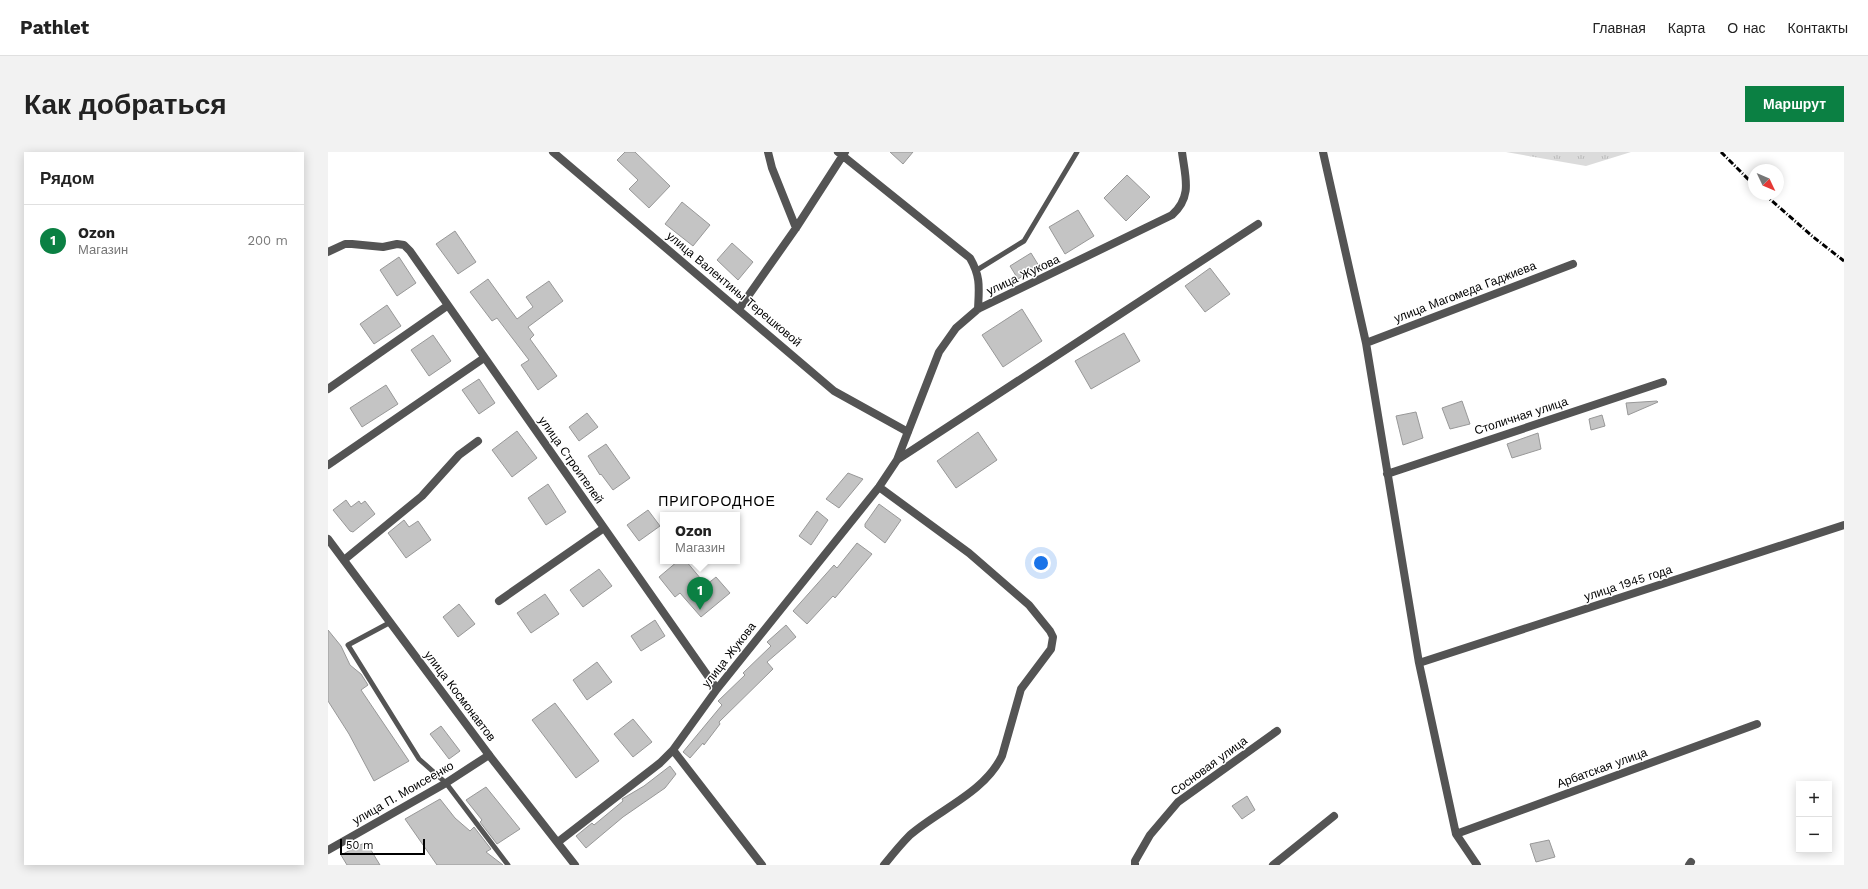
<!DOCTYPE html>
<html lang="ru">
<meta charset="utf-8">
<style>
body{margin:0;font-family:"Work Sans",sans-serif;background:#f2f2f2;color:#222}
.controls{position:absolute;right:12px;bottom:12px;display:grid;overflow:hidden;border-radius:0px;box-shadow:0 2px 10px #0003}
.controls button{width:36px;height:36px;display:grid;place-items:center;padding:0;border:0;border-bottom:1px solid #e0e0e0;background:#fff;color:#222;font:20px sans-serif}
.compass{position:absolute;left:1420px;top:12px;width:36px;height:36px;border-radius:50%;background:#fff;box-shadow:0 2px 10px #0003;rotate:134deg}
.scale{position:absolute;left:12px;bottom:10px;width:85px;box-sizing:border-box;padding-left:4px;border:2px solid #000;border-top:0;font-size:11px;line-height:14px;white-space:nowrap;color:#000;-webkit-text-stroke:3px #fff;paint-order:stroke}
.you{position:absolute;left:713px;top:411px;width:14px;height:14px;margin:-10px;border:3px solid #fff;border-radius:50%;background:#1a73e8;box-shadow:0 0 0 6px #1a73e833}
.badge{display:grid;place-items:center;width:26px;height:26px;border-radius:50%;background:#0b8043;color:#fff;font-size:13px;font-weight:700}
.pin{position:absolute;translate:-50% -33px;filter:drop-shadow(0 1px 2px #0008)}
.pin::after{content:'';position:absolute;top:21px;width:14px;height:12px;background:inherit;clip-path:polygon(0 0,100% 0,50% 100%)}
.popup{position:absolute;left:332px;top:360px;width:80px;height:52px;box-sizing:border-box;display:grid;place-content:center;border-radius:0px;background:#fff;filter:drop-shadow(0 1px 3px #0005);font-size:13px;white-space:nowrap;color:#767676}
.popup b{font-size:15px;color:#222}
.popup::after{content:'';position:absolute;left:50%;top:100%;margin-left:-8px;border:8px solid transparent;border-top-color:#fff}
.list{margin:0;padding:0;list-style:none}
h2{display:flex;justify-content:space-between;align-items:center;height:52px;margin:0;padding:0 16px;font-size:17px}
h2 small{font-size:13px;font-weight:400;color:#767676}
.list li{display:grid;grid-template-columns:26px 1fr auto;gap:12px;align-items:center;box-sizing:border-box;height:72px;padding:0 16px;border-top:1px solid #e0e0e0}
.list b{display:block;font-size:15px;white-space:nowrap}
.list p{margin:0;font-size:13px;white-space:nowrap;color:#767676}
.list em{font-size:13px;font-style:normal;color:#767676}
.map{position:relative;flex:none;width:1516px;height:713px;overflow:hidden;border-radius:0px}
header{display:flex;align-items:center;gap:24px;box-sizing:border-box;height:56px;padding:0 20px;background:#fff;border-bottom:1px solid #e0e0e0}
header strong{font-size:19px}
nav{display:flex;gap:22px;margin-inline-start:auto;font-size:14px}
.intro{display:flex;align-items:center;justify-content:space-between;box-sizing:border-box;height:96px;padding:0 24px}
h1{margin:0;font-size:28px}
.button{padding:10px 18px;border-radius:0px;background:#0b8043;color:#fff;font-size:14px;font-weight:700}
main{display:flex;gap:24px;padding:0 24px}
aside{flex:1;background:#fff;border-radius:0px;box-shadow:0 2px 10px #0003}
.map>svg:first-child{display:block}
.grass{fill:url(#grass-tufts)}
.building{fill:#c4c4c4;stroke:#989898}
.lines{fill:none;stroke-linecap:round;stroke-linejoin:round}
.service{stroke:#545454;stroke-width:5}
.minor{stroke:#545454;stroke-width:8}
.tertiary{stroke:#545454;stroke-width:8}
.rail{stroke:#000;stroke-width:3;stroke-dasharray:6 2 1 2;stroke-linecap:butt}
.labels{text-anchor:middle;stroke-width:3;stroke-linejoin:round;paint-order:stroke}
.street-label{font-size:12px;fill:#000;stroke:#fff}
.quarter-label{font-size:14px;letter-spacing:1px;fill:#000;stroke:#fff}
</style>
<header>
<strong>Pathlet</strong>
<nav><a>Главная</a><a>Карта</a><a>О нас</a><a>Контакты</a></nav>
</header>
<div class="intro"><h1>Как добраться</h1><a class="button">Маршрут</a></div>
<main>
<aside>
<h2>Рядом<small></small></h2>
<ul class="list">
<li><span class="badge">1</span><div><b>Ozon</b><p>Магазин</p></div><em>200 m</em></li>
</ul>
</aside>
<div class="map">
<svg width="1516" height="713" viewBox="0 0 1516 713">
<defs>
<pattern id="grass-tufts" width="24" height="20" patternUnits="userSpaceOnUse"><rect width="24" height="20" fill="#dbdbdb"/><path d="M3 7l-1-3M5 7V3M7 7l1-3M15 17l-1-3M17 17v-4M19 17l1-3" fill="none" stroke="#bababa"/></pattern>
</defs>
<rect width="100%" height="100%" fill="#fff"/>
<path class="grass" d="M1178,0H1303L1258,14Z"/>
<path class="building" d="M297,0H307L342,34L321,56L301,37L310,28L289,8Z
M562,0H585L575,12Z
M799,23L822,45L798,69L776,46Z
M354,50L382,73L365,94L337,72Z
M750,58L766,84L737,102L721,75Z
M127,79L148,110L130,122L108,92Z
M404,91L425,110L410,128L389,108Z
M703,101L711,114L690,127L682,114Z
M71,105L88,131L69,144L52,118Z
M882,116L902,142L877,160L857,134Z
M160,127L189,167L205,155L198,145L221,129L235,149L200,175L206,183L202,187L229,224L210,238L193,213L201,208L169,166L164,169L142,140Z
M59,153L73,174L46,192L32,172Z
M694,157L714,189L675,215L654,183Z
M796,181L812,209L763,237L747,209Z
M105,183L123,209L101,224L83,198Z
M151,227L167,251L151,262L134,238Z
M58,233L70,252L34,275L22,256Z
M1134,249L1142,272L1122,277L1114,256Z
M1329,249L1330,250L1300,263L1298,251Z
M1088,260L1095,286L1075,293L1068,264Z
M259,261L270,275L251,289L241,275Z
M1274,263L1277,274L1263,278L1261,267Z
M189,279L209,306L184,325L164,298Z
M650,280L669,308L628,336L609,309Z
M1210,281L1213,297L1184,306L1179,292Z
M278,292L302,326L285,338L273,322L272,323L260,304Z
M520,321L535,327L511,356L498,347Z
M220,332L238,360L218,373L200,346Z
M18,348L23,355L31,349L33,352L37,349L47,362L25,380L22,379L5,358Z
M551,352L573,368L557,391L537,375V372Z
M320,358L332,374L311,389L299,373Z
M489,359L500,368L483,393L471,384Z
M76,368L81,375L90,369L103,388L78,406L60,381Z
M529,391L544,402L507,446L505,444L479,472L465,459L506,413L509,416Z
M350,409H358L378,433L388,425L402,441L373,465L352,441L347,445L331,425Z
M271,417L284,434L255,455L242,438Z
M217,442L231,462L203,481L189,461Z
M131,452L147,472L130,485L115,465Z
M327,468L337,484L313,499L303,484Z
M458,473L468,485L439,510L445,517L391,570L392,572L376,593L375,591L362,606L355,600L394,553L390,549L417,523L415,521L443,494L439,490Z
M0,478L13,494L22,513L33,522L40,533L33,538L81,609L46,629L21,582L0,549Z
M269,510L284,530L259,548L245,528Z
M227,551L271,609L248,626L204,568Z
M305,567L324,590L305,605L286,582Z
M113,574L132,599L121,607L102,582Z
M342,614L348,622L337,636L295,665L258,696L248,684L264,671L266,673L295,649L294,647L316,634Z
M158,635L192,677L169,692L152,670L154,668L138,648Z
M919,644L927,658L914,667L904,654Z
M112,647L127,666L142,679L146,675L163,697L158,700L175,713H109L77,667Z
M1221,688L1227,705L1208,710L1202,692Z
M38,690L52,713H19L13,703Z"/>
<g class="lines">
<path class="service" d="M649,118L696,89L749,0
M61,471L20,493L91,607L118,631L180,713"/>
<path class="minor" d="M225,0L506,239L580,280
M440,0L444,16L468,76
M510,0L642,106C653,125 651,136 650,157
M995,0L1038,191L1091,511L1128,682L1149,713
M0,100L17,92H24L55,95L69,92L76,93L82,99L389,537
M411,157L468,76L517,0
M1038,191L1245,112
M0,237L119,154
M569,308L930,72
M0,313L156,206
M1059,322L1335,230
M551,335L641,401L701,453L722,479L725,485L723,497L693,537L674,604C656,641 612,657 582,683C573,692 564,703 556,713
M16,408L94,344L131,303L150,289
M171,449L276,376
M1091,511L1516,373
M345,598L434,713
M1128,682L1429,572
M230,690L332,611L345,598L389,537L551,335L569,308L611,200L628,176L650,157L844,63C865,44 857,25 854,0
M0,698L118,631L161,603
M807,713V709L822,683L850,650L949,579
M945,713L1006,664
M1361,713L1363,710"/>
<path class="tertiary" d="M0,387L161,603L247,713"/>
<path class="rail" d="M1393,0L1426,33
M1436,42L1484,84L1516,109"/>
</g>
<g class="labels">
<g class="street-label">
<text transform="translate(695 123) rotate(-25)" y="4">улица Жукова</text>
<text transform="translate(406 137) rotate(40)" y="4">улица Валентины Терешковой</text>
<text transform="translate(1137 140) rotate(-21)" y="4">улица Магомеда Гаджиева</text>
<text transform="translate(1193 264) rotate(-18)" y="4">Столичная улица</text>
<text transform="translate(243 308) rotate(55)" y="4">улица Строителей</text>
<text transform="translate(1300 431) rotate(-18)" y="4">улица 1945 года</text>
<text transform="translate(401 503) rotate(-52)" y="4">улица Жукова</text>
<text transform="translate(132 544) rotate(53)" y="4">улица Космонавтов</text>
<text transform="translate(881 614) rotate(-36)" y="4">Сосновая улица</text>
<text transform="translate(1274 616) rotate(-20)" y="4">Арбатская улица</text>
<text transform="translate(75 641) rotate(-30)" y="4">улица П. Моисеенко</text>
</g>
<g class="quarter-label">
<text x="389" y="354">ПРИГОРОДНОЕ</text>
</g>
</g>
</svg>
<div class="controls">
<button>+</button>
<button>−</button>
</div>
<svg class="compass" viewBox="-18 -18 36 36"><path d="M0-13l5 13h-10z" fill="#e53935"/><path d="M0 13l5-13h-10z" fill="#767676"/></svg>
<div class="scale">50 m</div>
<div class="you"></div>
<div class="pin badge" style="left:372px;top:458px">1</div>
<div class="popup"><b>Ozon</b>Магазин</div>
</div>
</main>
